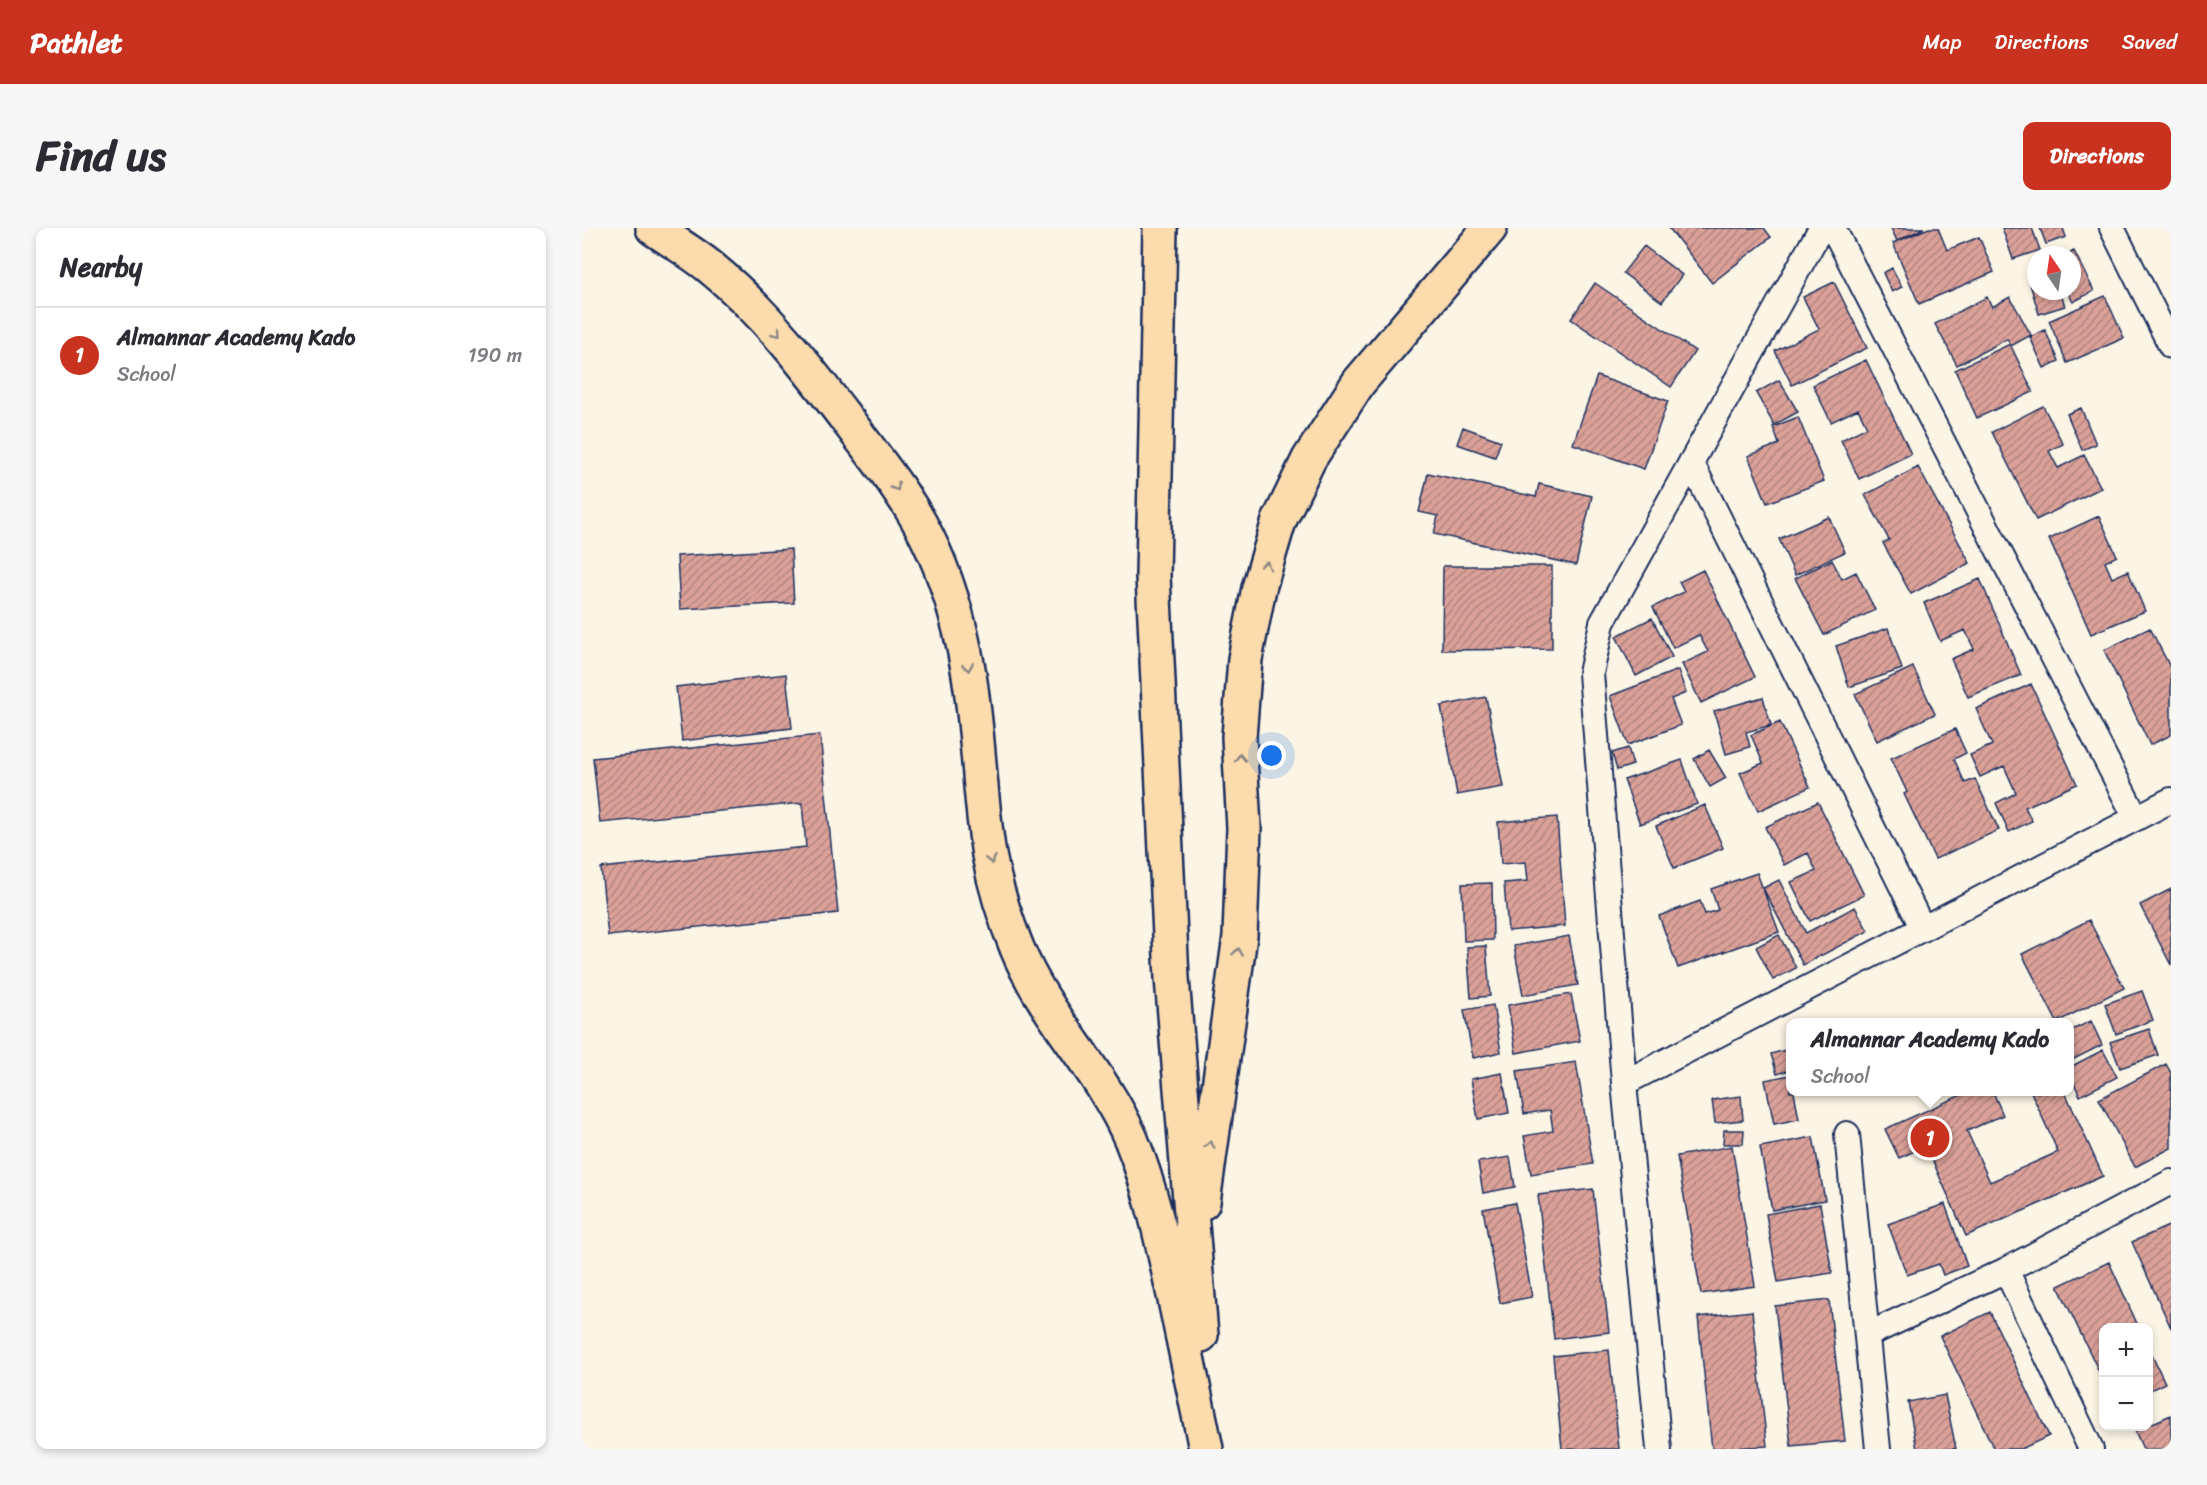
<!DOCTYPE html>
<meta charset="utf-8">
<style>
body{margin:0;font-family:Sriracha,sans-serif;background:#f7f7f7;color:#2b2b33}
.controls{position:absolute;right:18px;bottom:18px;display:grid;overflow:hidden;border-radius:12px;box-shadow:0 3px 9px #0003}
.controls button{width:54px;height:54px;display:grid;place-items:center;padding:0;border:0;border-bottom:2px solid #e1e1e2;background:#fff;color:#2b2b33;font:30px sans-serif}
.compass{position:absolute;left:1445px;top:18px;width:54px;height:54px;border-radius:50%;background:#fff;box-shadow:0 3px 9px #0003;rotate:347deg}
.you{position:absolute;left:690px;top:528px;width:21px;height:21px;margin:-15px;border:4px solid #fff;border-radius:50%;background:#1a73e8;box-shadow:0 0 0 9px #1a73e833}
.badge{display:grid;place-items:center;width:39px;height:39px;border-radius:50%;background:#c8321e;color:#fff;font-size:20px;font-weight:700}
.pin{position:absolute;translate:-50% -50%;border:3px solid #fff;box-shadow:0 2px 6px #0006}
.popup{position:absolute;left:1204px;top:790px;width:288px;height:78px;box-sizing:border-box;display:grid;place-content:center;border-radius:12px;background:#fff;filter:drop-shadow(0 2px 4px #0005);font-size:20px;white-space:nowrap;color:#7c7c81}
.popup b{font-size:22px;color:#2b2b33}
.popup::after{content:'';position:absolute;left:50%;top:100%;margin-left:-12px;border:12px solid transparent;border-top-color:#fff}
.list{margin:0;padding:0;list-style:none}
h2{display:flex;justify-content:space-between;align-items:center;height:78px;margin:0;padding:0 24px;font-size:26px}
h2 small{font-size:20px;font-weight:400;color:#7c7c81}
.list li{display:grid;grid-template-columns:39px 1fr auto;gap:18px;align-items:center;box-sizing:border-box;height:96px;padding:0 24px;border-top:2px solid #e1e1e2}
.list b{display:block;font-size:22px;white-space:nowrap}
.list p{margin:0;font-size:20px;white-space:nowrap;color:#7c7c81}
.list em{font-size:20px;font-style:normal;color:#7c7c81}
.map{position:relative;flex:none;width:1589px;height:1221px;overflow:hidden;border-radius:12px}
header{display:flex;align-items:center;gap:36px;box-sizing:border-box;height:84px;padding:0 30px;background:#c8321e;color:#fff}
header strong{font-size:28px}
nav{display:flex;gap:33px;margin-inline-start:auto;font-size:21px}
.intro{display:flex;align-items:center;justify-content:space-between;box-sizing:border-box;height:144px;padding:0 36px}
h1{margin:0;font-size:42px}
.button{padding:15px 27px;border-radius:12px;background:#c8321e;color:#fff;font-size:21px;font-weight:700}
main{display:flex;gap:36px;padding:0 36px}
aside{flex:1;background:#fff;border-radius:12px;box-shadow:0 3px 9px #0003}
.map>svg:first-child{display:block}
.building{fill:url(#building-hatch);stroke:#1b2f5e;stroke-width:1.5}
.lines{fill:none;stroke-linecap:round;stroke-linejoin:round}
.minor-casing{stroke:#1b2f5e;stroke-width:28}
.primary-casing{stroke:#1b2f5e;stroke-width:38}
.minor{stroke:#fcf5e5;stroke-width:24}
.primary{stroke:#fcdcac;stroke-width:33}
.oneway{stroke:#8c8685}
</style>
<header>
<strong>Pathlet</strong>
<nav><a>Map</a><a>Directions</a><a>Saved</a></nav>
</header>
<div class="intro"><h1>Find us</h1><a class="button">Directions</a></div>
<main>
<aside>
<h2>Nearby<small></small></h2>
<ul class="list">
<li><span class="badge">1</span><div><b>Almannar Academy Kado</b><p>School</p></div><em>190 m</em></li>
</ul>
</aside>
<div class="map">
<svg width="1589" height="1221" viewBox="0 0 1589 1221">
<defs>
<pattern id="building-hatch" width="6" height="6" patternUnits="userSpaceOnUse" patternTransform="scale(1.5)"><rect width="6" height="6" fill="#dba199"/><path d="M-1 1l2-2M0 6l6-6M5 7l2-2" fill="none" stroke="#b18480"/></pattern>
</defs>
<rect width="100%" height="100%" fill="#fcf5e5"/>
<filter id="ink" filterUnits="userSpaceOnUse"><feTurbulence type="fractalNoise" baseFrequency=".0167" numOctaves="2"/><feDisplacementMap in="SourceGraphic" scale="12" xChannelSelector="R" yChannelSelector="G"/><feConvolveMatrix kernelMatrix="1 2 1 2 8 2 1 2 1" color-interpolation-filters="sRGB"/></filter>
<g filter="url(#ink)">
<path class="building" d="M1087,0H1182L1189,9L1130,55Z
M1309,0H1342L1315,13Z
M1347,0H1356L1365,22L1397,9L1412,44L1337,76L1311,15Z
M1420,0H1450L1458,22L1431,31Z
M1458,0H1481L1484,9L1464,16Z
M1062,18L1100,47L1080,74L1041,45Z
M1492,23L1512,63L1491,74L1485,63H1490V27H1484Z
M1310,40L1320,59L1310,64L1301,45Z
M1454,43V63H1478L1483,78L1457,86L1445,46Z
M1252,54L1285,120L1210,157L1193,123L1237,101L1221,69Z
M1013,55L1113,123L1089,159L989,91Z
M1523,68L1542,110L1485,135L1467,93Z
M1405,69L1410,79L1428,69L1449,107L1429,118L1425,111L1375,137L1353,96Z
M1463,102L1477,133L1462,140L1448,109Z
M1428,116L1451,164L1395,190L1373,142Z
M1284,132L1329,226L1277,251L1259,212L1285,199L1276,181L1249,194L1231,157Z
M1015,148L1086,173L1062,241L991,216Z
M1197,152L1216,184L1192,197L1174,165Z
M1461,178L1481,216L1467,223L1476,240L1502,227L1519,260L1454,292L1410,204Z
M1499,180L1514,216L1500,222L1485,186Z
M1216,189L1242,253L1185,275L1166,228L1197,216L1191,199Z
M881,199L919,213L913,229L875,216Z
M1336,239L1388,335L1329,366L1301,315L1307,312L1283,267Z
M846,245L954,269L957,256L1010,268L994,337L852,306L856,288L837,284Z
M1517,288L1535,328L1523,334L1530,350L1546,343L1563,383L1509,406L1467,311Z
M1247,289L1263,324L1213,347L1197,311Z
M209,321L212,375L98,381L95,328Z
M1250,332L1260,351L1274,344L1293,382L1242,407L1213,350Z
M861,338H970V421L860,422Z
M1121,342L1173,449L1119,475L1100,436L1126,424L1117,407L1091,420L1071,379L1102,364L1097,354Z
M1398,351L1439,447L1386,469L1369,431L1392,421L1383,402L1358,413L1342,375Z
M1070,390L1090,429L1054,448L1034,408Z
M1306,400L1320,441L1267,459L1254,418Z
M1568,400L1589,441V507L1568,517L1522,422Z
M1331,439L1353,486L1295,513L1273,466Z
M1096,442L1104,465L1089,471L1099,497L1046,517L1028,468Z
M204,446L210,500L100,513L94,459Z
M1449,456L1495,556L1443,579L1450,593L1427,604L1414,575L1434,565L1422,538L1398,549L1388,527L1410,517L1394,481Z
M904,469L921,559L875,567L859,478Z
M1181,469L1189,497L1164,504L1168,519L1144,526L1132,483Z
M1198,494L1228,559L1176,583L1158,545L1181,535L1169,507Z
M1373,501L1384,525L1372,531L1383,555L1393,551L1417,602L1353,631L1322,566L1325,564L1309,530Z
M238,507L256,685L26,708L19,640L224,619L220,575L18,595L11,530Z
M1046,520L1051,537L1035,542L1030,525Z
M1127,522L1144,550L1128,559L1112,531Z
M1100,532L1115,576L1058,596L1042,552Z
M1236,574L1282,667L1228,693L1209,654L1234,643L1226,625L1202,637L1183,599Z
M1123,577L1141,620L1092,640L1074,598Z
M975,589L983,698L926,703L922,655L946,653L944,634L919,636L916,594Z
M1175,645L1197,704L1096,740L1077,688L1118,673L1123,686L1136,682L1129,661Z
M1197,652L1224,705L1273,679L1286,703L1221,737L1181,660Z
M910,655L911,712L882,713L880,656Z
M1589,661V737L1558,677Z
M1507,692L1542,760L1475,794L1440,726Z
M1197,707L1214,740L1191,752L1174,719Z
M987,708L996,757L941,767L932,718Z
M904,718L908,768L889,770L885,719Z
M1560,763L1571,792L1534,806L1523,776Z
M989,766L998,813L934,825L926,777Z
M911,777L919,824L891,830L882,782Z
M1509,793L1520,817L1488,833V803Z
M1567,801L1576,827L1538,840L1528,814Z
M1207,821L1208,842L1195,846L1189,826Z
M1521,822L1535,849L1498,868L1488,846V839Z
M994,834L1011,936L949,946L942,908L971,903L968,882L942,886L935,843Z
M1584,836L1589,845V920L1553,939L1517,871Z
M920,845L927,885L896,891L889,851Z
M1208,847V864H1212L1217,891L1192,896L1183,852Z
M1386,864H1411L1421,887L1385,903L1408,954L1476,924L1449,864H1483L1521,948L1384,1008L1344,918L1317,930L1303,901Z
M1159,868L1161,892L1133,895L1130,872Z
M1142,902H1162L1161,916H1141Z
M1231,909L1243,972L1190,982L1178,919Z
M1150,918L1173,1058L1119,1066L1095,928Z
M928,929L933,959L901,965L896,934Z
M1011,961L1027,1104L972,1111L956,967Z
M933,975L950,1069L918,1075L901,981Z
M1238,976L1250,1045L1196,1054L1184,986Z
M1363,976L1385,1038L1361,1047L1357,1036L1325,1047L1306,996Z
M1589,997V1100L1550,1014Z
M1527,1034L1557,1100H1522V1154L1476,1058Z
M1247,1072L1263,1213L1209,1218L1193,1078Z
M1170,1083L1185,1218L1130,1221L1116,1089Z
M1408,1084L1467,1208L1439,1221H1412L1358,1108Z
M1566,1119L1583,1155L1566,1163Z
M1027,1122L1037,1221H980L971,1128Z
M1363,1167L1374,1221H1335L1326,1174Z
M1589,1187V1221H1561L1553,1203Z"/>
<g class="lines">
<defs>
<path id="minor" d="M1251,0L1554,590
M1530,0L1589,118
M1109,234L1341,701
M1042,855L1589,572
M1265,906L1296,1221
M1424,1042L1509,1221
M1285,1107L1424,1042L1589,954
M1077,1221L1042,855L1009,445L1020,395L1239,0"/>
<path id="primary" d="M71,0C90,13 111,25 128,39C186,86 231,147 275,205C300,238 327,272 345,309C366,351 378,395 386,441C397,503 397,565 407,627C413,658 423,691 435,720C463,789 520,843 549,911C570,963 581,1017 593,1072C603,1121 614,1171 624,1221
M578,0L571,348L590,750L619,1107
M621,974L658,708L662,600L657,509L663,431L677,360L697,293L727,231L777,154L908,0"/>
</defs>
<use href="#minor" class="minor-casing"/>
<use href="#primary" class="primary-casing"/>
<use href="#minor" class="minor"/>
<use href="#primary" class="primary"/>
</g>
<defs><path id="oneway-chevron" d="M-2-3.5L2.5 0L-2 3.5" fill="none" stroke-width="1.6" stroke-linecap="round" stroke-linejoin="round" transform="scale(1.5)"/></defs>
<g class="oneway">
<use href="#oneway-chevron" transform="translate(195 105) rotate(50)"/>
<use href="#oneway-chevron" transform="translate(314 259) rotate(57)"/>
<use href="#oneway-chevron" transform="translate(684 337) rotate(-74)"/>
<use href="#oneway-chevron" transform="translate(386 439) rotate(80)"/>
<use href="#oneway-chevron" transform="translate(658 530) rotate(-93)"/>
<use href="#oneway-chevron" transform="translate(409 632) rotate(78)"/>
<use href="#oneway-chevron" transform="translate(656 724) rotate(-81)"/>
<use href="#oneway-chevron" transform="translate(628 917) rotate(-82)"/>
</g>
</g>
</svg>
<div class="controls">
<button>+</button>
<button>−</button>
</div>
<svg class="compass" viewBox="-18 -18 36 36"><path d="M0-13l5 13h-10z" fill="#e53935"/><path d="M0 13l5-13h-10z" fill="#7c7c81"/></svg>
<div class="you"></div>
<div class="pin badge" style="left:1348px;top:910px">1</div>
<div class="popup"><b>Almannar Academy Kado</b>School</div>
</div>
</main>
